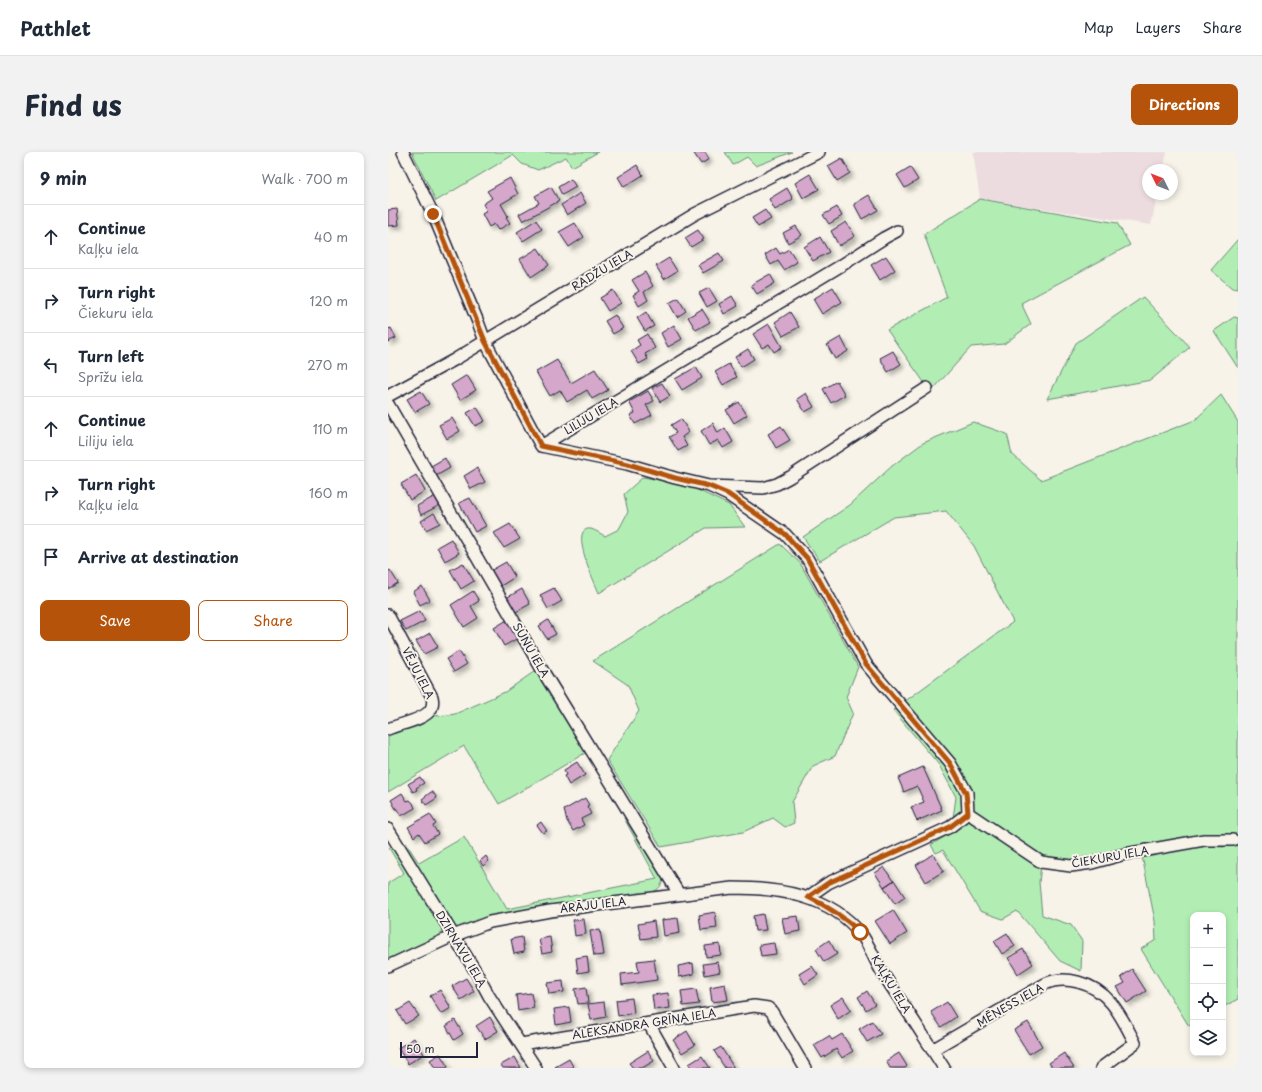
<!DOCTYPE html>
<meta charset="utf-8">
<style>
body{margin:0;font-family:"Playpen Sans",sans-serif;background:#f2f2f3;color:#1f2937}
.controls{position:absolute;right:12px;bottom:12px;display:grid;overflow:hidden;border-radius:8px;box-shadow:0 2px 6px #0003}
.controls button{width:36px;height:36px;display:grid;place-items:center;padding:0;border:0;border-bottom:1px solid #e0e1e3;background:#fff;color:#1f2937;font:20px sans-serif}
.compass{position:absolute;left:754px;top:12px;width:36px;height:36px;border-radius:50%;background:#fff;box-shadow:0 2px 6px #0003;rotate:313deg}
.scale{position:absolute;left:12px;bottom:10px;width:78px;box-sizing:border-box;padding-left:4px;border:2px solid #22223b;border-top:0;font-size:11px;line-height:14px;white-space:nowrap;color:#22223b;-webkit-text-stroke:3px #f7f3e8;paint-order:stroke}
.stop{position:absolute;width:12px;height:12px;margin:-9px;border:3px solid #b45309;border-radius:50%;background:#fff}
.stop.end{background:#b45309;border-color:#fff;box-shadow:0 1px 4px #0008}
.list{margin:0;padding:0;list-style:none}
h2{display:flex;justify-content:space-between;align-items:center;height:52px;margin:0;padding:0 16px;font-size:17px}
h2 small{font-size:13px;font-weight:400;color:#747a83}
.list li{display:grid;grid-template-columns:26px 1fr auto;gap:12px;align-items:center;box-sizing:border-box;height:64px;padding:0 16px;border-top:1px solid #e0e1e3}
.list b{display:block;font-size:15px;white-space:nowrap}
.list p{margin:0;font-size:13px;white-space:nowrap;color:#747a83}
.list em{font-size:13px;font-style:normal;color:#747a83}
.actions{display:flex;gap:8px;padding:12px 16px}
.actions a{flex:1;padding:9px 0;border:1px solid #b45309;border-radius:8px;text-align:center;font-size:14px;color:#b45309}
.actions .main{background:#b45309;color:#fff}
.icon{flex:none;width:22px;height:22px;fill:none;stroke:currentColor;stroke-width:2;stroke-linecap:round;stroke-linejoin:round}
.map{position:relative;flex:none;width:850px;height:916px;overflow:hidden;border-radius:8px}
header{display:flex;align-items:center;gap:24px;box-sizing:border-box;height:56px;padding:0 20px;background:#fff;border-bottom:1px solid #e0e1e3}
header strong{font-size:19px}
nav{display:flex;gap:22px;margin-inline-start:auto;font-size:14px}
.intro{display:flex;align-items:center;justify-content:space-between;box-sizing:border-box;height:96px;padding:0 24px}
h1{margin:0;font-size:28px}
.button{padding:10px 18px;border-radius:8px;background:#b45309;color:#fff;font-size:14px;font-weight:700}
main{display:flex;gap:24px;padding:0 24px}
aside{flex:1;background:#fff;border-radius:8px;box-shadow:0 2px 6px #0003}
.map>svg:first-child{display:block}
.built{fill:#ecdcdf}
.green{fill:#b2eeb4;stroke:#6a8878}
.building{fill:#d4a7cb;stroke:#22223b;filter:url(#shadow)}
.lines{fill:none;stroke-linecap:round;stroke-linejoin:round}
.minor-casing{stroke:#22223b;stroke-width:14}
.minor{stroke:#f7f3e8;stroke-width:11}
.route{stroke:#b45309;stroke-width:5}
.labels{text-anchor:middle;stroke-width:4;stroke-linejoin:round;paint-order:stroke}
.street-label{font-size:11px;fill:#22223b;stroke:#f7f3e8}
</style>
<header>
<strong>Pathlet</strong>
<nav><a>Map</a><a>Layers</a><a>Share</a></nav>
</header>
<div class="intro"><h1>Find us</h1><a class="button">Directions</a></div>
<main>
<aside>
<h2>9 min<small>Walk · 700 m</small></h2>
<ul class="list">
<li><svg class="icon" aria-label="ahead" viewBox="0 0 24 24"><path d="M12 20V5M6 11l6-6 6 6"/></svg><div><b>Continue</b><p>Kaļķu iela</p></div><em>40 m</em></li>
<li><svg class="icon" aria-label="right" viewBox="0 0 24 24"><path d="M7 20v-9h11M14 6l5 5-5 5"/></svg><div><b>Turn right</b><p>Čiekuru iela</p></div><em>120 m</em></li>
<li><svg class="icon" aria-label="left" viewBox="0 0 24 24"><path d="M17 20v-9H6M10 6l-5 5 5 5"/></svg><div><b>Turn left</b><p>Sprīžu iela</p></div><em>270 m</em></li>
<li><svg class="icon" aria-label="ahead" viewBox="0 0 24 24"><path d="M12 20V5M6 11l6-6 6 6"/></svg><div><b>Continue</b><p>Liliju iela</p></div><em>110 m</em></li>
<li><svg class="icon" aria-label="right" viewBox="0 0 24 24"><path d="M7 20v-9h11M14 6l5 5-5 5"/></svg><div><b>Turn right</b><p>Kaļķu iela</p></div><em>160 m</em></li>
<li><svg class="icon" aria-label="arrive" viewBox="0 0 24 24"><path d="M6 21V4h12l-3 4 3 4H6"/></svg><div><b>Arrive at destination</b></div></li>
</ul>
<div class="actions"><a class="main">Save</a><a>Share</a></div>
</aside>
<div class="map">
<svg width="850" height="916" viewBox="0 0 850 916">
<defs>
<filter id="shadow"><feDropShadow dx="3.5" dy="3.5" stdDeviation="2" flood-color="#0004"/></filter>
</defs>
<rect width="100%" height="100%" fill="#f7f3e8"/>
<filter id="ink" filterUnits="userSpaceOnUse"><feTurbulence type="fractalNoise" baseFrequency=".025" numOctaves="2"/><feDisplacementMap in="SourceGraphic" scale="8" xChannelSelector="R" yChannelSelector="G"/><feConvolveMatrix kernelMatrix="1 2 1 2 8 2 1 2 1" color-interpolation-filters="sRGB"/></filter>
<g filter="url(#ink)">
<path class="built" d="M585,0H779L775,18H760V42H770L763,73L592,47Z"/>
<path class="green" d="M24,0H210L184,15L178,5L150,18L134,12L125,3L48,49Z
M337,0H404L368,14L359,5L345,13Z
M592,47L729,71L742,93L633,151L643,172L616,192L583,195L543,240L499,178L559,145L536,82Z
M850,87V137L844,136L823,118Z
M755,145L802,195L763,228L659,247L688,191Z
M846,165L850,166V216L826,179Z
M833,243L850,270V847L835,855V763H805V871L801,874L753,797L768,788L767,769L754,704L818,694L836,695L832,683H815L734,697L702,706L681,709L654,705L651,730L654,763L683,773L694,789L693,819L672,809L629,759L615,767L592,759L555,698L548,701L543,693L563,681L568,645L551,613L505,558L625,470L586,394L558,359L506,365L432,409L415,385L462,353L504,314L535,291L585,270L619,282L624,302L653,328L807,268Z
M255,325L299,333L341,353L357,375L318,376L211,441C208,433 179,374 203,377C207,378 213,382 217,384L231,377L240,360L236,342Z
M392,392L412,411L470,515L458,545L465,561L447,604L425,614L404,650L406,671L397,675L385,666L355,680L273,695L219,608L251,559L240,533L205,509Z
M147,519H150L204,604L201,606L197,601L111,652L76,594L0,640V580L44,564L61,563L67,562L117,540Z
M240,665L275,725C275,734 270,738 263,741L73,776L67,775L64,772L23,705L16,693L18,691L31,711L76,685L119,757L269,727L236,666Z
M4,694L54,777L52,784L0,809V731L16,721L1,696Z"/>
<path class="building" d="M305,0H317L321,7L313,12Z
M454,6L462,21L449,29L440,14Z
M249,13L255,23L236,35L230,25Z
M522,15L530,28L517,36L509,23Z
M422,22L431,37L415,46L407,31Z
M122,26L130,42L113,52L120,64L118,65L122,71L110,78L106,72L101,75L94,62L99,59L95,52L104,46L99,39Z
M183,27L188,35L174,43L170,35Z
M163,35L171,49L135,69L131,62L151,51L147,44Z
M399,36L405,47L387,58L381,47Z
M192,41L198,51L179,63L173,53Z
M481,43L490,58L474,67L466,52Z
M449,55L454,64L441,72L435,63Z
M9,57L11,73L0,74V58Z
M377,58L383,67L370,75L364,66Z
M148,68L154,77L135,89L129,80Z
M458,70L467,84L451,94L443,79Z
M187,71L196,85L181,95L171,80Z
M408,74L414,83L400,91L395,81Z
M310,78L316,87L303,95L297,86Z
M432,85L441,100L425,109L416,95Z
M150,96L161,113L143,125L132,107Z
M388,96L392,102L401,97L409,110L396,118L390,109L383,113L377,103Z
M331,101L336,109L315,121L310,113Z
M498,104L507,118L492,128L483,113Z
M281,106L289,119L276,127L268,114Z
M257,120L265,134L256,140L260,148L251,154L245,143L251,139L244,128Z
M382,122L387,131L369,142L363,133Z
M445,135L454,150L434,162L425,147Z
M321,136L329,149L319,155L311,141Z
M225,138L233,151L220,159L212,146Z
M344,144L350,154L336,162L331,152Z
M290,146L298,159L289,165L281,151Z
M314,157L322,170L308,178L300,165Z
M258,160L266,174L257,179L249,166Z
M402,160L411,175L395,184L387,170Z
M227,163L235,176L225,182L217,169Z
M381,172L394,195L386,200L381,192L374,196L365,182Z
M286,173L294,187L280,195L273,181Z
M3,176L8,186L0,190V177Z
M259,182L267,196L257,202L260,207L251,212L243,199L252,193L249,188Z
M453,185L460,199L447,207L439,193Z
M360,197L366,207L353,215L347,205Z
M505,199L513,212L500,220L492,206Z
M169,208L183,231L207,217L220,238L204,247L199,238L179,250L172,238L162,244L148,220Z
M341,212L349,225L335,233L327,220Z
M308,215L314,226L294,238L287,227Z
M79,223L88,238L72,248L63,233Z
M449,229L457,243L443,251L435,237Z
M274,231L282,244L272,250L264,236Z
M33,239L41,252L27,260L19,247Z
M260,239L266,249L258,253L264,263L247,272L242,263L247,261L241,250Z
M418,241L426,255L417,260L409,247Z
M351,250L359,263L346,271L338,258Z
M89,255L97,269L87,274L79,261Z
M64,266L72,279L59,287L51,273Z
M293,267L301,280L294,285L299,294L290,299L281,285L288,281L283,273Z
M325,271L330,281L337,276L345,290L335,296L330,288L321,293L313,279Z
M393,274L402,288L388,296L380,282Z
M57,306L62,316L48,324L43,314Z
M89,316L97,330L83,337L76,324Z
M28,323L37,339L22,348L13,332Z
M49,343L54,352L33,363L29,354Z
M82,346L98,374L87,380L71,351Z
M46,361L52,371L38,378L33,369Z
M122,372L132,387L116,396L106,381Z
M63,387L71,401L57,409L49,395Z
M118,410L127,425L111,435L102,419Z
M75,411L86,429L73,437L62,418Z
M2,418L10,431L0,437V419Z
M34,434L42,448L32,453L25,440Z
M166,436L174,449L160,457L152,443Z
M134,437L142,452L126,461L118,446Z
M85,439L91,449L83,454L90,466L76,475L63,453Z
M32,459L37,469L18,479L12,469Z
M119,468L130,486L116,494L106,476Z
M160,468L168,482L159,487L151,474Z
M42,481L50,495L36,502L28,489Z
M71,499L79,512L66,520L58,507Z
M189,610L197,623L181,633L176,624L178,623L176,618Z
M535,615L554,658L529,669L523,655L536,650L529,634L516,640L510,626Z
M32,625L36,631L28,636L29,638L25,640L20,632Z
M43,640H45L49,646L38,653L34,647Z
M14,641L19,649L22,648L25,651L27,656L13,664L9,657H8L3,648Z
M197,646L201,653L199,654L203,662L193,667L196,673L185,679L179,669L176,658Z
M42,662L48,672L45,674L50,682L37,690L31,681L26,685L20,675Z
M153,670L159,679L155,681L149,673Z
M545,702L556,719L538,730L528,713Z
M98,704L101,709L95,714L92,709Z
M496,715L505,729L496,735L487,721Z
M506,728L517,745L507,752L496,735Z
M505,758L519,781L502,792L487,769Z
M327,760L329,776L313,778L311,763Z
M375,762L378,778L367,779L365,764Z
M410,764L412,779L397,782L394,766Z
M290,766L292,781L276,784L274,768Z
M196,767L198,782L187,784L185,768Z
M266,769L268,785L253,787L250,772Z
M212,778L216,803L206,804L202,779Z
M619,781L627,794L614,802L606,789Z
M134,785L136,800L126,802L123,787Z
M162,785L164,800L154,802L151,787Z
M441,788L449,802L436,810L428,797Z
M386,791L388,802L373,804L371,793Z
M332,792L333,803L318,805L317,794Z
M635,797L645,812L630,822L620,806Z
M199,804L201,819L190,821L188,806Z
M266,807L269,828L234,833L233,822L251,820L249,809Z
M330,810L332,820L317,823L315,812Z
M305,811L306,822L291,825L290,814Z
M424,814L430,823L417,832L411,822Z
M744,817L758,839L739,851L729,835L737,831L733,825Z
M78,826L86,839L73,848L64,834Z
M175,829L176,840L161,842L159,831Z
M337,832L340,848L324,850L322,835Z
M198,835L200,851L190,852L187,837Z
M308,837L311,852L295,854L293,839Z
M52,838L63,856L53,862L42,844Z
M479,839L487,852L478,858L470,845Z
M143,841L146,856L130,859L128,843Z
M280,841L282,856L266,858L264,843Z
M455,845L463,858L450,867L442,853Z
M244,846L246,861L230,864L228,848Z
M216,850L218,865L203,868L200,852Z
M559,850L568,865L553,875L543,860Z
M22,851L31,864L17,872L9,859Z
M181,855L183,870L168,873L166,857Z
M102,865L110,879L97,887L88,874Z
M67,868L75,882L66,888L58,874Z
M484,869L493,882L479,890L471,877Z
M640,870L654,894L641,902L626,878Z
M299,879L307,893L294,901L285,888Z
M454,882L465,899L454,906L448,897L434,906L426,893L441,884L444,888Z
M26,886L36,902L20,912L10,896Z
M333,895L346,916H337L326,899Z
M260,899L266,909L254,916H245L241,911Z
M511,901L519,914L517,916H502L498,909Z
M676,901L686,916H665L661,911Z
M52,902L60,915L58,916H47L42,908Z
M314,904L322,916H303L301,912Z
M127,905L133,916H115L113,913Z
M181,907L186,916H168L167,915Z"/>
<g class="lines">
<defs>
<path id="minor" d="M15,0L45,62L90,170L97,189L153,294
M0,244L66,208L307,62L431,0
M0,252L156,521L291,742
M153,294L239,312L287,326L321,334L375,336L389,332L402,325L539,236
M153,294L454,113L496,86L509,79
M321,334L340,343L397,382L419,406L478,512L562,611L579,641L580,661
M0,463L44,545C45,549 45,553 43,557C37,568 11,572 0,577
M580,661L653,710L683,714L704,711L737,702L816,688H845
M0,677L88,820L101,844L148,916
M420,745L440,731L562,675L580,661
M0,814L65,784L102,770L162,759L344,736C390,736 442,743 473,782C482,794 487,809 495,822C516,853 536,885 556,916
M261,872L286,916
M133,892L366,854L380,856L384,860L417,916
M544,898L657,832C668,827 678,827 690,830C722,838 733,864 747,891L713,916"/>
</defs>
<use href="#minor" class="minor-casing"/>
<use href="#minor" class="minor"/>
</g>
</g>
<g class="lines" filter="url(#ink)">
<path class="route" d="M45,62L97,189L153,294L240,312L287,326L321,334L340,342L397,382L419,406L478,512L562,611L578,641L580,661L562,675L440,731L420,745C439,754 456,765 472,780"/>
</g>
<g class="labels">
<g class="street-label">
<text transform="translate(214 118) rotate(-31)" y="4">RADŽU IELA</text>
<text transform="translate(203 264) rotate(-31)" y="4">LILIJU IELA</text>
<text transform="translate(143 498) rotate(60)" y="4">SŪNU IELA</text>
<text transform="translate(30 521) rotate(63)" y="4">VĒJU IELA</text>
<text transform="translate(722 705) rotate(-10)" y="4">ČIEKURU IELA</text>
<text transform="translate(205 753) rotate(-7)" y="4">ARĀJU IELA</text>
<text transform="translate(73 797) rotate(59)" y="4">DZIRNAVU IELA</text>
<text transform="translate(503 832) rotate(59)" y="4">KAĻĶU IELA</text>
<text transform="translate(622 853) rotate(-30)" y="4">MĒNESS IELA</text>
<text transform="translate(256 872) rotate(-9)" y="4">ALEKSANDRA GRĪNA IELA</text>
</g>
</g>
</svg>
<div class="controls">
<button>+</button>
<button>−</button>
<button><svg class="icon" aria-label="locate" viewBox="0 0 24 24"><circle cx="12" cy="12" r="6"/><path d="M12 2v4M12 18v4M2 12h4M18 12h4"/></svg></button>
<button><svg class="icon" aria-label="layers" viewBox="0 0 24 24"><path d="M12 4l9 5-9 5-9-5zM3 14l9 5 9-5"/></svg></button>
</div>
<svg class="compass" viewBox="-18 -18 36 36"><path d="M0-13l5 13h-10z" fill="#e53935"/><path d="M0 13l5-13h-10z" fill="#747a83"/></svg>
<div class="scale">50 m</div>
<div class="stop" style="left:472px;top:780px"></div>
<div class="stop end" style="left:45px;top:62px"></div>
</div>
</main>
